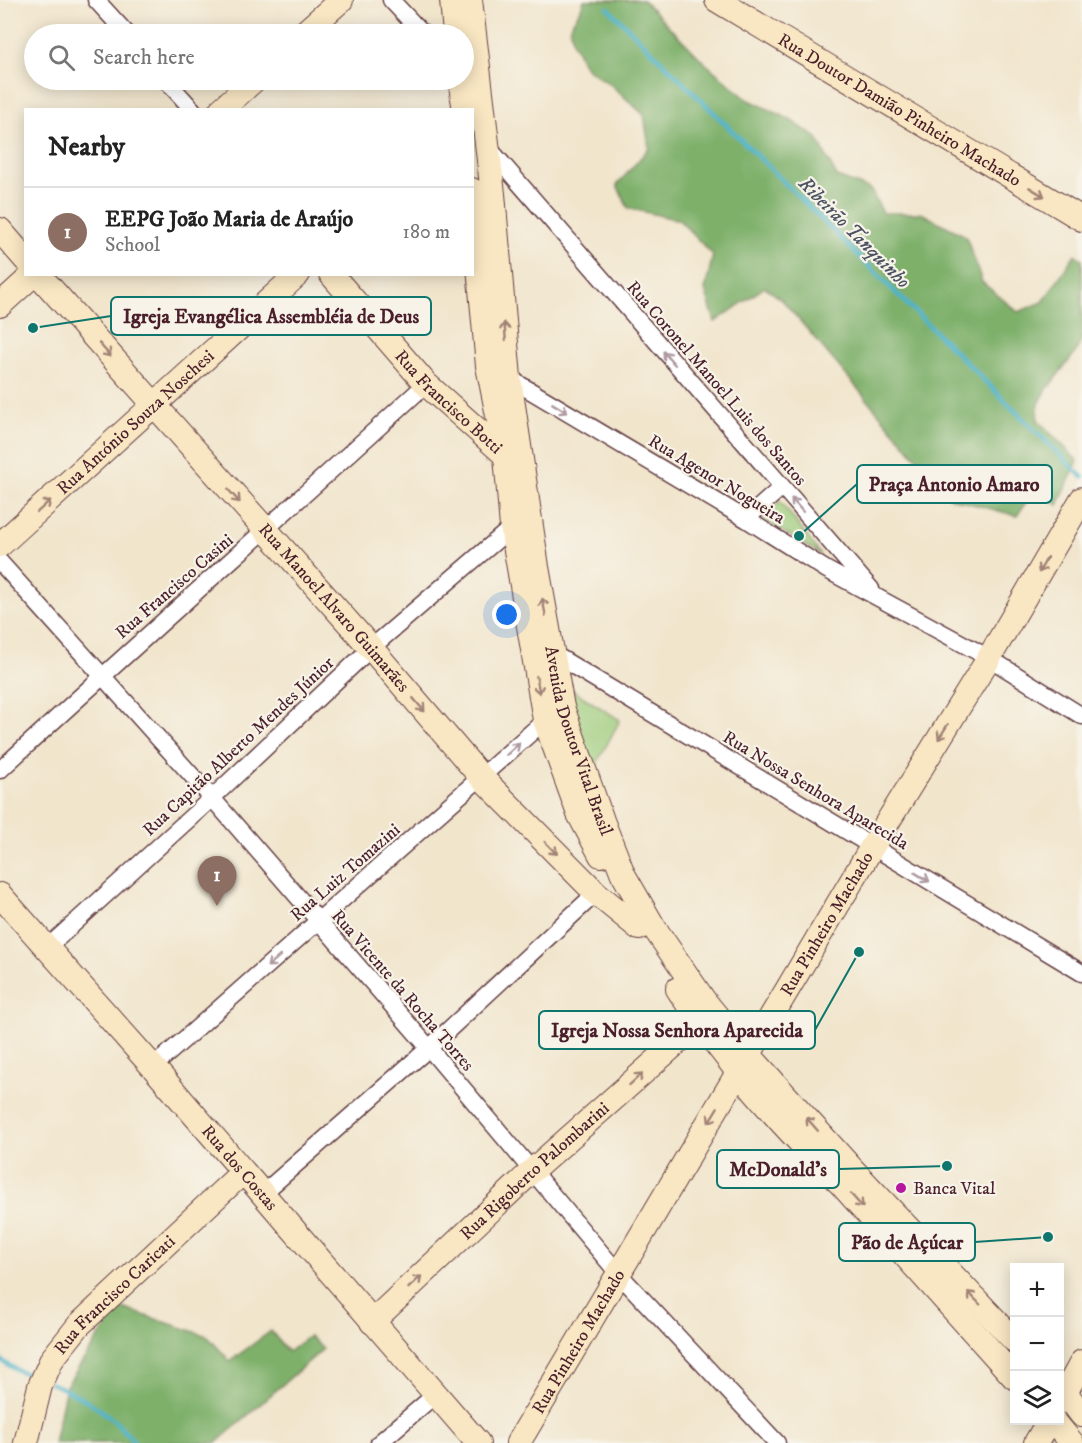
<!DOCTYPE html>
<meta charset="utf-8">
<style>
body{margin:0;font-family:"IM FELL DW Pica",serif;background:#f6f6f6;color:#222}
.controls{position:absolute;right:18px;bottom:18px;display:grid;overflow:hidden;border-radius:0px;box-shadow:0 3px 15px #0003}
.controls button{width:54px;height:54px;display:grid;place-items:center;padding:0;border:0;border-bottom:2px solid #e0e0e0;background:#fff;color:#222;font:30px sans-serif}
.you{position:absolute;left:507px;top:615px;width:21px;height:21px;margin:-15px;border:4px solid #fff;border-radius:50%;background:#1a73e8;box-shadow:0 0 0 9px #1a73e833}
.badge{display:grid;place-items:center;width:39px;height:39px;border-radius:50%;background:#b5179e;color:#fff;font-size:20px;font-weight:700}
.pin{position:absolute;translate:-50% -50px;filter:drop-shadow(0 2px 3px #0008)}
.pin::after{content:'';position:absolute;top:32px;width:21px;height:18px;background:inherit;clip-path:polygon(0 0,100% 0,50% 100%)}
.list{margin:0;padding:0;list-style:none}
h2{display:flex;justify-content:space-between;align-items:center;height:78px;margin:0;padding:0 24px;font-size:26px}
h2 small{font-size:20px;font-weight:400;color:#767676}
.list li{display:grid;grid-template-columns:39px 1fr auto;gap:18px;align-items:center;box-sizing:border-box;height:90px;padding:0 24px;border-top:2px solid #e0e0e0}
.list b{display:block;font-size:22px;white-space:nowrap}
.list p{margin:0;font-size:20px;white-space:nowrap;color:#767676}
.list em{font-size:20px;font-style:normal;color:#767676}
.icon{flex:none;width:33px;height:33px;fill:none;stroke:currentColor;stroke-width:2;stroke-linecap:round;stroke-linejoin:round}
.map{position:relative;flex:none;width:1082px;height:1443px;overflow:hidden}
.search{position:absolute;background:#fff;box-shadow:0 3px 15px #0003;left:24px;top:24px;width:450px;height:66px;display:flex;align-items:center;gap:15px;box-sizing:border-box;padding:0 21px;border-radius:33px;color:#767676;font-size:22px}
.panel{position:absolute;background:#fff;box-shadow:0 3px 15px #0003;left:24px;top:108px;width:450px;height:168px;border-radius:0px}
.map>svg:first-child{display:block}
.green{fill:#9dcc7b;stroke:#747653;stroke-width:1.5}
.forest{fill:#7eb06b;stroke:#64684b;stroke-width:1.5}
.lines{fill:none;stroke-linecap:round;stroke-linejoin:round}
.stream{stroke:#4db3cb;stroke-width:4.5}
.street-casing{stroke:#633d43;stroke-width:19}
.secondary-casing{stroke:#633d43;stroke-width:26}
.street{stroke:#fff;stroke-width:16}
.secondary{stroke:#f9e7c3;stroke-width:24}
.oneway{stroke:#a28377}
.oneway2{stroke:#ae9aa0}
.poi-dot{fill:#b5179e;stroke:#f7f3e8;stroke-width:2}
.labels{text-anchor:middle;stroke-width:4.5;stroke-linejoin:round;paint-order:stroke}
.street-label{font-size:18px;fill:#4a1f2b;stroke:#f7f3e8}
.poi-label{font-size:18px;fill:#4a1f2b;stroke:#f7f3e8;text-anchor:start}
.water-label{font-size:20px;font-style:italic;fill:#4b5363;stroke:#f7f3e8}
.leader{fill:none;stroke:#0f766e;stroke-width:2}
.callout-dot{fill:#0f766e;stroke:#f7f3e8;stroke-width:2}
.callout{fill:#f7f3e8;stroke:#0f766e;stroke-width:2}
.callout-label{font-size:20px;text-anchor:middle;font-weight:bold;fill:#4a1f2b}
</style>
<div class="map">
<svg width="1082" height="1443" viewBox="0 0 1082 1443">
<rect width="100%" height="100%" fill="#f7f3e8"/>
<filter id="ink" filterUnits="userSpaceOnUse"><feTurbulence type="fractalNoise" baseFrequency=".0167" numOctaves="2"/><feDisplacementMap in="SourceGraphic" scale="12" xChannelSelector="R" yChannelSelector="G"/><feConvolveMatrix kernelMatrix="1 2 1 2 8 2 1 2 1" color-interpolation-filters="sRGB"/></filter>
<filter id="wash" filterUnits="userSpaceOnUse"><feTurbulence type="fractalNoise" baseFrequency=".008" numOctaves="4" result="noise"/><feDisplacementMap in="SourceGraphic" scale="24" xChannelSelector="R" yChannelSelector="G"/><feGaussianBlur stdDeviation="1.35" result="paint"/><feColorMatrix in="noise" values="0 0 0 0 0 0 0 0 0 0 0 0 0 0 0 0 0 1.4 0 .05"/><feComposite in="paint" operator="in"/></filter>
<g filter="url(#wash)">
<rect width="100%" height="100%" fill="#f1e5cc"/>
<path class="green" d="M780,501L821,555L761,518Z
M564,685L620,720L592,772Z"/>
<path class="forest" d="M584,0H643L705,63L747,99L789,119L817,138L837,177L870,189L883,213H921L966,236L982,282L1018,312L1043,302L1075,254L1082,260V339L1075,353L1047,389L1038,406V420L1078,461L1058,505L1034,490L1017,516L951,498L783,301L765,287L715,322L705,290L713,255L679,220L628,208L617,185L649,148L644,115L611,85L586,68L573,43L570,26L580,11Z
M119,1307L207,1336L230,1361L271,1331L288,1352L309,1336L323,1349L216,1443H54L66,1386Z"/>
<g class="lines">
<path class="stream" d="M608,8L1082,477
M0,1360L17,1370L37,1378
M50,1383C84,1396 112,1414 135,1443"/>
</g>
</g>
<g filter="url(#ink)">
<g class="lines">
<defs>
<path id="street" d="M96,0L127,34
M391,0L423,34
M166,80L193,110
M487,146L871,589
M504,375L746,519L827,570L989,658L1082,716
M746,519L782,487
M0,562L212,798L429,1048L618,1273L777,1443
M547,650L1082,973
M0,770C141,640 285,513 426,384
M47,948L212,798L371,648L512,527
M153,1067L551,715
M262,1194L429,1048L596,893
M379,1443L436,1394"/>
<g id="secondary">
<path d="M452,0L455,34"/>
<path id="s1" d="M470,0L493,194L509,378L537,567L562,707L603,823L623,874L653,926L705,1002L749,1055L852,1169L1014,1340"/>
<path id="s2" d="M717,0L1082,219"/>
<path d="M303,34L341,0"/>
<path d="M460,80L465,110"/>
<path d="M221,110L254,80"/>
<path d="M472,190L488,366L506,456L512,527L545,720L579,814L601,855"/>
<path d="M0,230L26,260"/>
<path id="s3" d="M38,274L371,648L481,777L596,893L639,928"/>
<path id="s4" d="M331,274L426,384L510,459"/>
<path d="M0,305L34,274"/>
<path id="s5" d="M0,545L298,274"/>
<path id="s6" d="M0,895L153,1067L478,1443"/>
<path d="M678,989C725,1062 780,1124 842,1185L1014,1377"/>
<path id="s7" d="M372,1322L532,1171L700,1022"/>
<path d="M1060,1386L1082,1415"/>
<path d="M1060,1402L1082,1362"/>
<path d="M1053,1420L1072,1443"/>
<path id="s8" d="M26,1443L40,1386L52,1359L79,1325L243,1172"/>
<path id="s9" d="M518,1443L872,847L989,658L1082,499"/>
<path d="M1036,1443L1049,1420"/>
</g>
</defs>
<use href="#street" class="street-casing"/>
<use href="#secondary" class="secondary-casing"/>
<use href="#street" class="street"/>
<use href="#secondary" class="secondary"/>
</g>
<defs><path id="oneway-shaft" d="M-6 0H5M1.5-3L5.5 0L1.5 3" fill="none" stroke-width="1.6" stroke-linecap="round" stroke-linejoin="round" transform="scale(1.5)"/></defs>
<g class="oneway">
<use href="#oneway-shaft" transform="translate(1037 192) rotate(31)"/>
<use href="#oneway-shaft" transform="translate(505 331) rotate(-95)"/>
<use href="#oneway-shaft" transform="translate(105 350) rotate(49)"/>
<use href="#oneway-shaft" transform="translate(234 496) rotate(48)"/>
<use href="#oneway-shaft" transform="translate(44 506) rotate(-42)"/>
<use href="#oneway-shaft" transform="translate(1043 565) rotate(120)"/>
<use href="#oneway-shaft" transform="translate(544 607) rotate(-101)"/>
<use href="#oneway-shaft" transform="translate(538 685) rotate(79)"/>
<use href="#oneway-shaft" transform="translate(419 705) rotate(50)"/>
<use href="#oneway-shaft" transform="translate(943 732) rotate(122)"/>
<use href="#oneway-shaft" transform="translate(551 848) rotate(45)"/>
<use href="#oneway-shaft" transform="translate(636 1079) rotate(-42)"/>
<use href="#oneway-shaft" transform="translate(713 1115) rotate(121)"/>
<use href="#oneway-shaft" transform="translate(812 1124) rotate(-131)"/>
<use href="#oneway-shaft" transform="translate(857 1201) rotate(48)"/>
<use href="#oneway-shaft" transform="translate(415 1282) rotate(-43)"/>
<use href="#oneway-shaft" transform="translate(974 1298) rotate(-134)"/>
</g>
<g class="oneway2">
<use href="#oneway-shaft" transform="translate(669 358) rotate(-131)"/>
<use href="#oneway-shaft" transform="translate(560 408) rotate(31)"/>
<use href="#oneway-shaft" transform="translate(797 505) rotate(-131)"/>
<use href="#oneway-shaft" transform="translate(513 749) rotate(-42)"/>
<use href="#oneway-shaft" transform="translate(922 877) rotate(31)"/>
<use href="#oneway-shaft" transform="translate(274 961) rotate(139)"/>
</g>
</g>
<circle class="poi-dot" cx="901" cy="1188" r="6"/>
<g class="labels">
<g class="street-label">
<text dy="6" stroke="none"><textPath href="#s2" startOffset="213">Rua Doutor Damião Pinheiro Machado</textPath></text>
<text transform="translate(717 383) rotate(49)" y="6">Rua Coronel Manoel Luis dos Santos</text>
<text dy="6" stroke="none"><textPath href="#s4" startOffset="174">Rua Francisco Botti</textPath></text>
<text dy="6" stroke="none"><textPath href="#s5" startOffset="183">Rua António Souza Noschesi</textPath></text>
<text transform="translate(717 479) rotate(31)" y="6">Rua Agenor Nogueira</text>
<text transform="translate(174 586) rotate(-41)" y="6">Rua Francisco Casini</text>
<text dy="6" stroke="none"><textPath href="#s3" startOffset="446">Rua Manoel Alvaro Guimarães</textPath></text>
<text dy="6" stroke="none"><textPath href="#s1" startOffset="750">Avenida Doutor Vital Brasil</textPath></text>
<text transform="translate(238 746) rotate(-43)" y="6">Rua Capitão Alberto Mendes Júnior</text>
<text transform="translate(816 790) rotate(31)" y="6">Rua Nossa Senhora Aparecida</text>
<text transform="translate(345 872) rotate(-41)" y="6">Rua Luiz Tomazini</text>
<text dy="6" stroke="none"><textPath href="#s9" startOffset="604">Rua Pinheiro Machado</textPath></text>
<text transform="translate(403 990) rotate(49)" y="6">Rua Vicente da Rocha Torres</text>
<text dy="6" stroke="none"><textPath href="#s6" startOffset="363">Rua dos Costas</textPath></text>
<text dy="6" stroke="none"><textPath href="#s7" startOffset="222">Rua Rigoberto Palombarini</textPath></text>
<text dy="6" stroke="none"><textPath href="#s8" startOffset="178">Rua Francisco Caricati</textPath></text>
<text dy="6" stroke="none"><textPath href="#s9" startOffset="118">Rua Pinheiro Machado</textPath></text>
</g>
<g class="poi-label">
<text x="913" y="1194">Banca Vital</text>
</g>
<g class="water-label">
<text transform="translate(855 232) rotate(45)" y="7">Ribeirão Tanquinho</text>
</g>
</g>
<path class="leader" d="M33 328L111 316M799 536L857 484M859 952L815 1030M947 1166L839 1169M1048 1237L975 1242"/>
<g class="callout-dot">
<circle cx="33" cy="328" r="6"/>
<circle cx="799" cy="536" r="6"/>
<circle cx="859" cy="952" r="6"/>
<circle cx="947" cy="1166" r="6"/>
<circle cx="1048" cy="1237" r="6"/>
</g>
<g class="callout">
<rect x="111" y="297" width="320" height="38" rx="6"/>
<rect x="857" y="465" width="195" height="38" rx="6"/>
<rect x="539" y="1011" width="276" height="38" rx="6"/>
<rect x="717" y="1150" width="122" height="38" rx="6"/>
<rect x="839" y="1223" width="136" height="38" rx="6"/>
</g>
<g class="callout-label">
<text x="271" y="323">Igreja Evangélica Assembléia de Deus</text>
<text x="954" y="491">Praça Antonio Amaro</text>
<text x="677" y="1037">Igreja Nossa Senhora Aparecida</text>
<text x="778" y="1176">McDonald's</text>
<text x="907" y="1249">Pão de Açúcar</text>
</g>
</svg>
<div class="controls">
<button>+</button>
<button>−</button>
<button><svg class="icon" aria-label="layers" viewBox="0 0 24 24"><path d="M12 4l9 5-9 5-9-5zM3 14l9 5 9-5"/></svg></button>
</div>
<div class="you"></div>
<div class="pin badge" style="left:217px;top:906px;background:#8d6e63">1</div>
<div class="search"><svg class="icon" aria-label="search" viewBox="0 0 24 24"><circle cx="10" cy="10" r="6"/><path d="M15 15l6 6"/></svg>Search here</div>
<section class="panel">
<h2>Nearby<small></small></h2>
<ul class="list">
<li><span class="badge" style="background:#8d6e63">1</span><div><b>EEPG João Maria de Araújo</b><p>School</p></div><em>180 m</em></li>
</ul>
</section>
</div>
